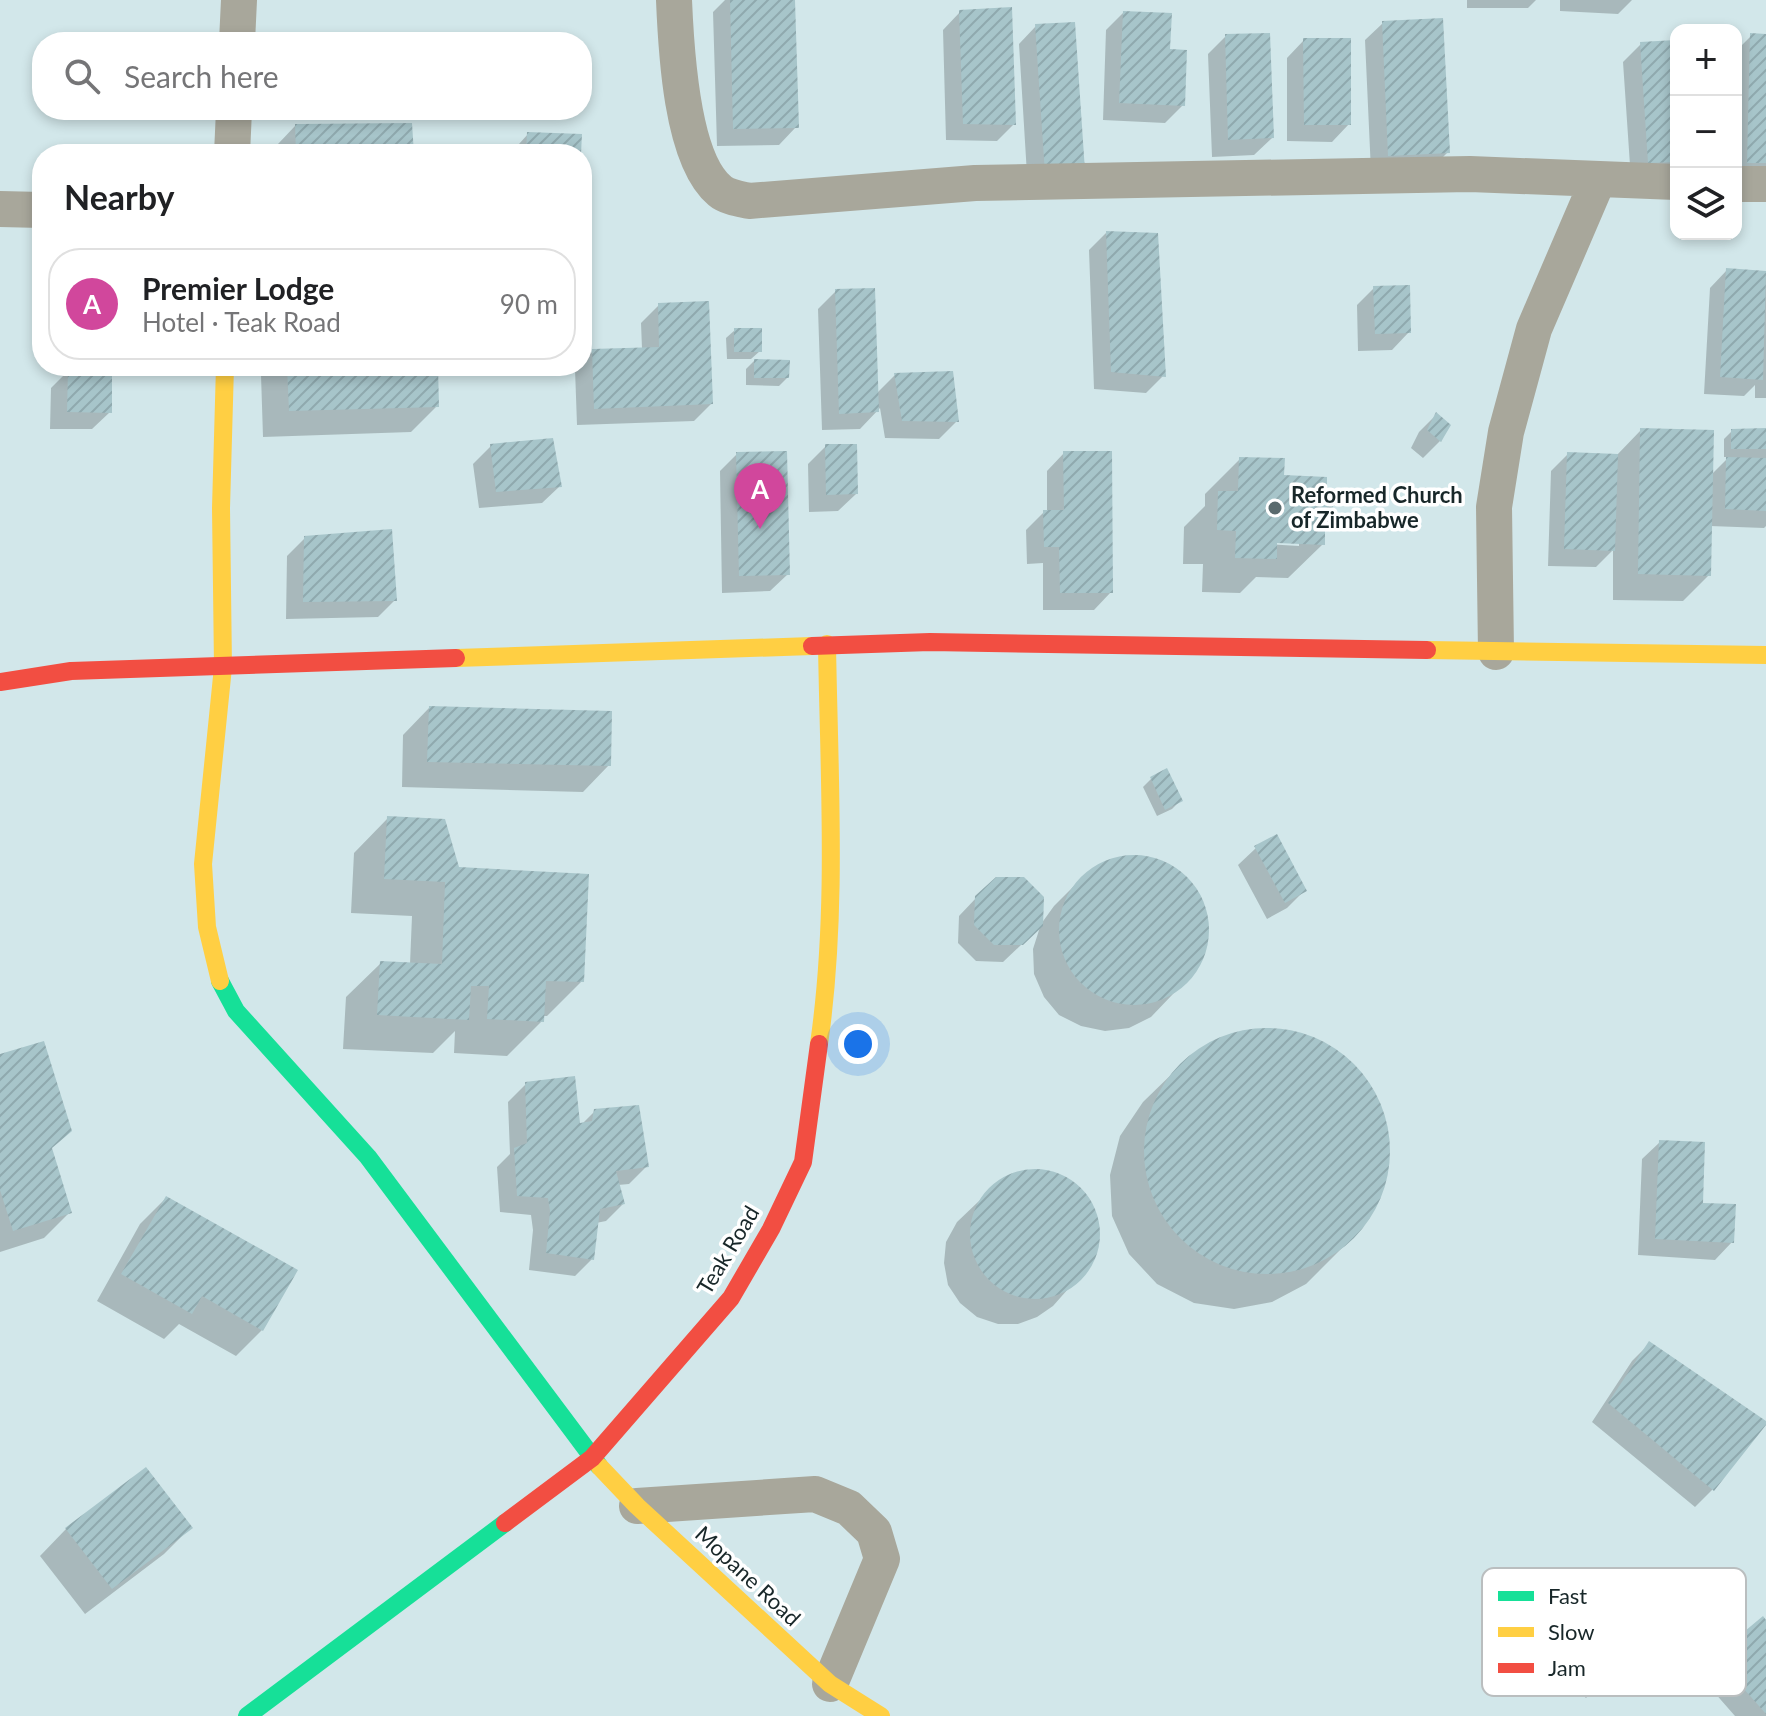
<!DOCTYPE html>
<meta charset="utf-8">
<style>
body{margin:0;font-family:Lato,sans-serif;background:#f6f6f6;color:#202124}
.controls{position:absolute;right:24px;top:24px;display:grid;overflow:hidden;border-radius:16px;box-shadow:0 4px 12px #0003}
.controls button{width:72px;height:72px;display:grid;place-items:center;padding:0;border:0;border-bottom:2px solid #e0e0e0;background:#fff;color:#202124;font:40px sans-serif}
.you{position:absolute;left:858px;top:1044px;width:28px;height:28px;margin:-20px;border:6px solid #fff;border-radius:50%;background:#1a73e8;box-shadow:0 0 0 12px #1a73e833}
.badge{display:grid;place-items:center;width:52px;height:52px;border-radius:50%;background:#596a6d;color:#fff;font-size:26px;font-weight:700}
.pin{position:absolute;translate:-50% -66px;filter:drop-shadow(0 2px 4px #0008)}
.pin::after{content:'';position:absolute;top:42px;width:28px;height:24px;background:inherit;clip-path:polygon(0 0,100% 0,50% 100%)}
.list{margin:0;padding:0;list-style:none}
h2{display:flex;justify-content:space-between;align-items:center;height:104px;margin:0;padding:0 32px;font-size:34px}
h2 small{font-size:26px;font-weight:400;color:#757577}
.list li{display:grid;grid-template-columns:52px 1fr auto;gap:24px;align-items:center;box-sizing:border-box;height:112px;margin:0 16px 16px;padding:0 16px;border:2px solid #e0e0e0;border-radius:32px}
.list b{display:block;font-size:30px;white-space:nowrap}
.list p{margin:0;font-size:26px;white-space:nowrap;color:#757577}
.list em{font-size:26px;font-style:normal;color:#757577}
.icon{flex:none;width:44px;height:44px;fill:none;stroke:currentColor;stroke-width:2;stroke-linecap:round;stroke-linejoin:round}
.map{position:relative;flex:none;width:1766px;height:1716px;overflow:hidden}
.search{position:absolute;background:#fff;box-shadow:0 4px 12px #0003;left:32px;top:32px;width:560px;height:88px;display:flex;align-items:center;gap:20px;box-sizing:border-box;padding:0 28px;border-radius:32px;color:#757577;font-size:30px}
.panel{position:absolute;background:#fff;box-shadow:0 4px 12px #0003;left:32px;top:144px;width:560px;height:232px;border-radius:32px}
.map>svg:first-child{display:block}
.shadow{fill:#0003;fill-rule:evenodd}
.building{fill:url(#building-hatch)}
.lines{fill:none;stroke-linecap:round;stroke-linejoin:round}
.street{stroke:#a8a79b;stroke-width:36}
.fast{stroke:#16e098;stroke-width:18}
.slow{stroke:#ffcf43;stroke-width:18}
.jam{stroke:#f24e42;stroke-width:18}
.poi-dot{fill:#596a6d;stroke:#fff;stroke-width:3}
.labels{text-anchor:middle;stroke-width:7;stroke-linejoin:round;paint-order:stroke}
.poi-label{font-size:22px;font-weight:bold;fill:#182729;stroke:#fff;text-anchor:start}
.street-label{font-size:22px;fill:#182729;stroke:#fff}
.key{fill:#fff;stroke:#babebf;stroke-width:2}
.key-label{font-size:22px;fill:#182729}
</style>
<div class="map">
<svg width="1766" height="1716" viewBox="0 0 1766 1716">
<defs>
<pattern id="building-hatch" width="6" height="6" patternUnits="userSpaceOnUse" patternTransform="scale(2)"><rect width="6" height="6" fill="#a7c5ca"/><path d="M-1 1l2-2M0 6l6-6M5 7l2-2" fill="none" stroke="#8fa9ae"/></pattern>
</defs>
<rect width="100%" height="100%" fill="#d2e7ea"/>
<path class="shadow" d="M725,0H793L796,127L779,145L717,146L713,12Z
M1467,0H1536L1528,8H1467Z
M1560,0H1632L1618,14L1560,11Z
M960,12L1014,124L997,141L946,140L943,30Z
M1123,13L1168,51L1183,105L1165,123L1103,120L1106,30Z
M1383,23L1448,152L1430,170L1371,172L1365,40Z
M1036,26L1083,171L1028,191L1019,44Z
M1226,36L1272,138L1254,155L1212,157L1208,54Z
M1751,36H1766V180L1736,179V51Z
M1304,40L1349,124L1332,142L1287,141V58Z
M1676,42V177L1631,180L1623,62L1641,44Z
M295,126L412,154H279L278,144Z
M528,134L579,154H510Z
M1106,233L1163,376L1146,393L1094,389L1089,250Z
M1727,270L1766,273V398H1755V385L1744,396L1704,394L1710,288Z
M1374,288L1409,332L1392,350L1358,351L1357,305Z
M836,291L876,394L895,375L957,421L939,439L885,438L880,408L860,429L822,430L818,309Z
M659,305L711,404L694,421L577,425L575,369L582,366V362L593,351L642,349L641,323Z
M735,330L760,351L751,359H727L726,338Z
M754,361L787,378L779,386L746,385V369Z
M270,366H436L437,406L411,432L263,437L261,375Z
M68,371L110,412L92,429H50L51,388Z
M1436,415L1449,425L1440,441L1423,458L1411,448L1419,432Z
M1641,430L1711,475L1729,457H1724V439L1732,431L1766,430V526L1764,528L1710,526L1709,575L1683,601L1613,600V550L1596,567L1548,566L1551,471L1568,454L1616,456Z
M491,446L560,486L542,503L479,508L473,464Z
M826,446L856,494L838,511L809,512L808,464Z
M1064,453L1111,592L1094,610H1043V563L1027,564L1026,530L1044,512H1047V471Z
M737,454L788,574L770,591L722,593L720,471Z
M1240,459L1330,521L1323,528V544L1288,578L1256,577L1240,593L1202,592L1203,564H1183L1184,527L1205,506V494ZM1267,540L1299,542V546L1267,544Z
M305,538L395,600L378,617L286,619L287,556Z
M429,708L609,765L583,792L402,787L403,735Z
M1151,779L1180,801L1172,809L1157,816L1143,787Z
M388,818L458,869L582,981L547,1016H542V1021L507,1056L454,1053L455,1031L433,1053L343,1049L346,997L381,963L410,964L412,916L351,913L354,853Z
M1256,848L1304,891L1287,908L1267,919L1238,865Z
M1124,857L1148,858L1171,867L1190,882L1202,903L1207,926L1205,950L1194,972L1151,1017L1129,1028L1105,1031L1081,1026L1059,1015L1044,997L1034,974L1033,949L1040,927L1003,962L976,961L958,943L959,916L977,897L1041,924L1054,906L1081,879L1101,864Z
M1252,1031L1293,1033L1331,1047L1362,1074L1381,1108L1389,1146L1385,1184L1369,1219L1342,1248L1306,1284L1272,1302L1234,1309L1194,1303L1157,1284L1129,1254L1112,1216L1110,1175L1120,1136L1143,1102L1179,1067L1213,1042Z
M0,1057L50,1149L70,1212L44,1238L0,1252Z
M526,1084L578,1128L595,1111L647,1166L629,1184L618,1185L623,1204L606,1221L596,1223L592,1259L575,1276L529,1270L533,1230L531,1215L500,1212L497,1167L510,1154L508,1102Z
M1660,1142L1701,1205L1732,1242L1715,1260L1638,1255L1642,1159Z
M1043,1171L1064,1177L1080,1189L1092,1205L1097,1224L1098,1243L1092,1262L1053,1306L1037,1317L1018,1324H998L977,1317L960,1303L948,1285L944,1263L946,1242L957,1222L1001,1180L1021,1172Z
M166,1198L262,1330L236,1356L179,1324L164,1339L97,1301L140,1224Z
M1649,1344L1765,1423L1712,1490L1695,1507L1592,1422L1632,1361Z
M190,1528L164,1554L85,1614L40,1556L66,1529Z
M1762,1619L1766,1623V1716H1735L1699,1675Z
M1575,1631L1632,1651L1586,1698L1547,1662Z"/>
<path class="building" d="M730,0H795L799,128L733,129Z
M1012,7L1016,125L963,124L959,10Z
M1123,11L1172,13L1170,49L1187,50L1185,106L1119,103Z
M1443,18L1450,153L1388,156L1382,21Z
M1075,22L1085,171L1045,174L1035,24Z
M1270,33L1274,138L1228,140L1225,34Z
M1750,33L1766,34V163H1747Z
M1303,38H1351V125H1304Z
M1676,40V162L1648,163L1640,42Z
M412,123L414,154H296L295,124Z
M527,132L582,134L581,154H526Z
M1106,231L1158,233L1166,377L1111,372Z
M1726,268L1766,271L1763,380L1720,377Z
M1410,285L1411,333L1375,334L1373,286Z
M875,288L879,412L839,414L835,289Z
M709,301L713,404L594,409L592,349L659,347L658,303Z
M734,328H762V352H734Z
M754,359L790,360L789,378H754Z
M287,366H438L439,407L289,411Z
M68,369L112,370V413L67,412Z
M953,371L959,422L902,421L894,373Z
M1436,412L1451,425L1441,442L1427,430Z
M1640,428L1714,430L1711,576L1638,574Z
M1766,428V449H1731V429Z
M553,438L562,487L496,492L490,444Z
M825,444H857L858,494L826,495Z
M787,451L790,575L739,576L736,452Z
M1063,451H1112L1113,593H1060L1059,547H1044L1043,510H1064Z
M1567,452L1618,454L1615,551L1564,549Z
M1239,457L1285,458L1284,475L1327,477V494L1334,495L1332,522L1325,521V545L1277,543V559L1235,558L1236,531L1217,530L1218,491H1238Z
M1726,457L1766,458V511L1725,509Z
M392,529L397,601L303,602L304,536Z
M429,706L612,711L611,766L427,762Z
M1167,768L1183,801L1165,810L1150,777Z
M387,816L445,819L459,867L589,874L584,982L546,981L544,1022L487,1019L489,986H471L469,1020L377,1015L380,961L442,964L445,882L384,879Z
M1277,834L1307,891L1285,903L1254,846Z
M1059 930a75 75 0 1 1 150 0a75 75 0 1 1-150 0Z
M996,877H1024L1044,897L1043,926L1023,945H994L974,925L975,896Z
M1144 1151a123 123 0 1 1 246 0a123 123 0 1 1-246 0Z
M44,1041L72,1131L52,1148L72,1213L13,1231L0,1190V1054Z
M575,1076L580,1123L592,1121L594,1109L639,1105L649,1167L616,1171L625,1204L600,1209L594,1260L546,1253L550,1211L548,1198L517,1196L514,1148L527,1143L525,1082Z
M1659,1140L1705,1142L1703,1203L1736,1204L1734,1243L1655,1239Z
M970 1234a65 65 0 1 1 130 0a65 65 0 1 1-130 0Z
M166,1196L298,1270L263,1331L202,1296L192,1314L121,1274Z
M1649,1341L1766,1421V1425L1714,1491L1608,1403Z
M146,1467L193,1528L112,1589L65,1528Z
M1763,1616L1766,1620V1714L1715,1656Z"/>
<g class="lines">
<path class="street" d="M674,0C676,48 681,159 720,191C727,197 740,199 749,201L975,183L1470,174L1676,182
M237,42L239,0
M232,154L234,110
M1736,184H1766
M0,209L42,210
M1496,652L1494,507L1506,432L1534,329L1598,180
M637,1506L815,1494L849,1508L874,1532L882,1559L830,1684"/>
<path class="fast" d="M220,981L236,1011L368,1157L599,1466
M247,1716L505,1523"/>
<path class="slow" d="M1427,650L1766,655
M456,658L812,646
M220,981L207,927L203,864L223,667L221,508L225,366
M819,1044C838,912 829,777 827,644
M599,1466L637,1506L830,1684L881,1716"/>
<path class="jam" d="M812,646L930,642L1427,650
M0,682L71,671L456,658
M505,1523L592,1458L731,1298L771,1229L803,1162L819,1044"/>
</g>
<circle class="poi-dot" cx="1275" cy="508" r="8"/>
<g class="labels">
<g class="poi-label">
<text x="1291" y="503">Reformed Church<tspan x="1291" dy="25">of Zimbabwe</tspan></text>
</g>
<g class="street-label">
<text transform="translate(728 1250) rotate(-59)" y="8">Teak Road</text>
<text transform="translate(748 1576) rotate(43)" y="8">Mopane Road</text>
</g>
</g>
<rect x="1482" y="1568" width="264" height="128" rx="12" class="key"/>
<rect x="1498" y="1591" width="36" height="10" fill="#16e098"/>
<rect x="1498" y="1627" width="36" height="10" fill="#ffcf43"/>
<rect x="1498" y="1663" width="36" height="10" fill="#f24e42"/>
<g class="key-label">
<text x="1548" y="1604">Fast</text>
<text x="1548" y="1640">Slow</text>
<text x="1548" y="1676">Jam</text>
</g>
</svg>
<div class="controls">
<button>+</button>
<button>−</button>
<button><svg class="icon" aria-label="layers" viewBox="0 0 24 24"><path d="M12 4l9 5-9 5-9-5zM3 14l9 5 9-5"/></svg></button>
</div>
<div class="you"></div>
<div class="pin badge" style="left:760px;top:529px;background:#d1479c">A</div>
<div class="search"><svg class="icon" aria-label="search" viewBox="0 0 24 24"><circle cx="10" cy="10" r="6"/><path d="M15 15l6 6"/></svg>Search here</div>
<section class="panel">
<h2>Nearby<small></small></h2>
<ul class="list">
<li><span class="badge" style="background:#d1479c">A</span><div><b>Premier Lodge</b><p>Hotel · Teak Road</p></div><em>90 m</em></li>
</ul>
</section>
</div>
